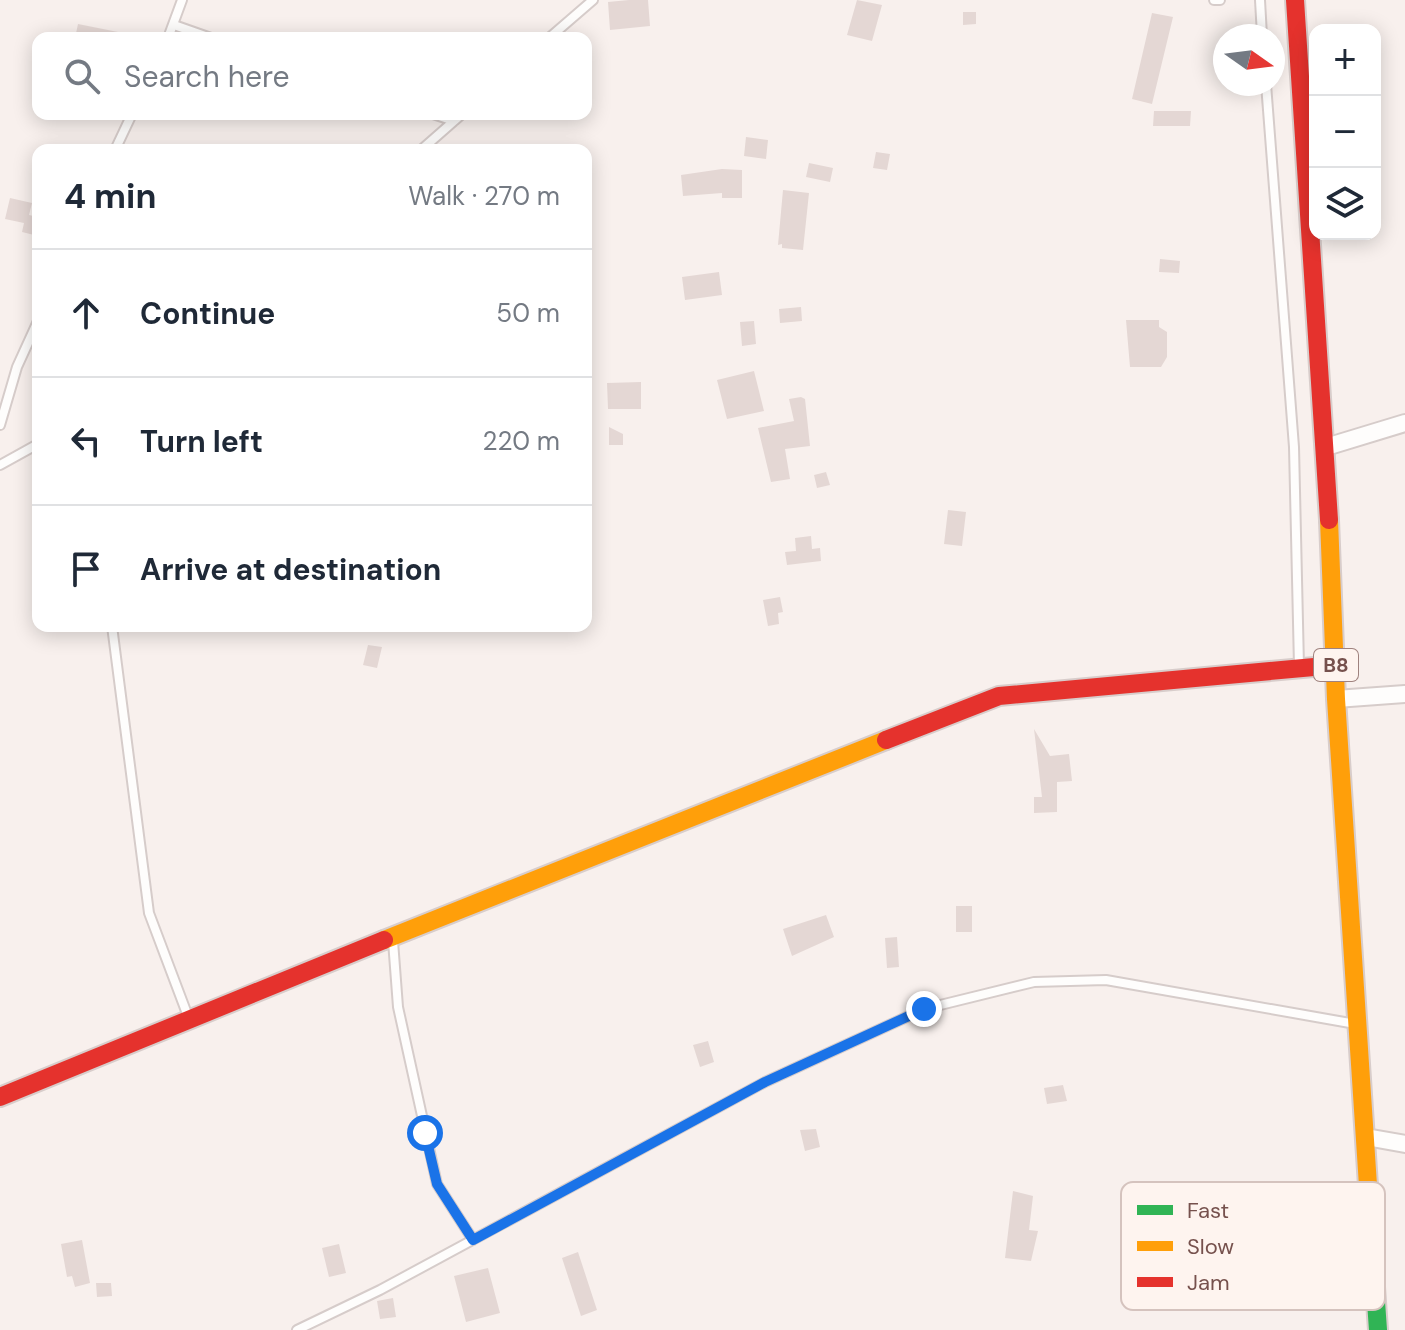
<!DOCTYPE html>
<meta charset="utf-8">
<style>
body{margin:0;font-family:"DM Sans",sans-serif;background:#f6f6f7;color:#1f2937}
.controls{position:absolute;right:24px;top:24px;display:grid;overflow:hidden;border-radius:16px;box-shadow:0 4px 20px #0003}
.controls button{width:72px;height:72px;display:grid;place-items:center;padding:0;border:0;border-bottom:2px solid #e0e1e3;background:#fff;color:#1f2937;font:40px sans-serif}
.compass{position:absolute;left:1213px;top:24px;width:72px;height:72px;border-radius:50%;background:#fff;box-shadow:0 4px 20px #0003;rotate:104deg}
.stop{position:absolute;width:24px;height:24px;margin:-18px;border:6px solid #1a73e8;border-radius:50%;background:#fff}
.stop.end{background:#1a73e8;border-color:#fff;box-shadow:0 2px 8px #0008}
.list{margin:0;padding:0;list-style:none}
h2{display:flex;justify-content:space-between;align-items:center;height:104px;margin:0;padding:0 32px;font-size:34px}
h2 small{font-size:26px;font-weight:400;color:#747a83}
.list li{display:grid;grid-template-columns:52px 1fr auto;gap:24px;align-items:center;box-sizing:border-box;height:128px;padding:0 32px;border-top:2px solid #e0e1e3}
.list b{display:block;font-size:30px;white-space:nowrap}
.list em{font-size:26px;font-style:normal;color:#747a83}
.icon{flex:none;width:44px;height:44px;fill:none;stroke:currentColor;stroke-width:2;stroke-linecap:round;stroke-linejoin:round}
.map{position:relative;flex:none;width:1405px;height:1330px;overflow:hidden}
.search{position:absolute;background:#fff;box-shadow:0 4px 20px #0003;left:32px;top:32px;width:560px;height:88px;display:flex;align-items:center;gap:20px;box-sizing:border-box;padding:0 28px;border-radius:16px;color:#747a83;font-size:30px}
.panel{position:absolute;background:#fff;box-shadow:0 4px 20px #0003;left:32px;top:144px;width:560px;height:488px;border-radius:16px}
.map>svg:first-child{display:block}
.building{fill:#e4d7d4}
.lines{fill:none;stroke-linecap:round;stroke-linejoin:round}
.lane-casing{stroke:#d6ccca;stroke-width:12}
.street-casing{stroke:#d6ccca;stroke-width:20}
.fast-casing{stroke:#d8cdcb;stroke-width:22}
.slow-casing{stroke:#d8cdcb;stroke-width:22}
.jam-casing{stroke:#d8cdcb;stroke-width:22}
.lane{stroke:#fefdfc;stroke-width:8}
.street{stroke:#fefdfc;stroke-width:16}
.fast{stroke:#30b455;stroke-width:18}
.slow{stroke:#ff9f0a;stroke-width:18}
.jam{stroke:#e5322d;stroke-width:18}
.route{stroke:#1a73e8;stroke-width:10}
.labels{text-anchor:middle;stroke-width:6;stroke-linejoin:round;paint-order:stroke}
.shield{fill:#fef4ef;stroke:#9f827e;stroke-width:2}
.shield-label{font-size:20px;font-weight:bold;fill:#76514d}
.key{fill:#fef4ef;stroke:#d5c3be;stroke-width:2}
.key-label{font-size:22px;fill:#76514d}
</style>
<div class="map">
<svg width="1405" height="1330" viewBox="0 0 1405 1330">
<rect width="100%" height="100%" fill="#f8f0ed"/>
<path class="building" d="M629,0H648L650,26L610,30L608,2Z
M857,0L882,5L872,41L847,35Z
M963,12H976V24L963,25Z
M1152,13L1173,17L1152,104L1132,99Z
M78,24L118,32V38H75Z
M1154,111H1191L1190,126H1153Z
M746,137L768,140L766,159L744,156Z
M876,152L890,154L887,170L873,168Z
M809,163L833,168L830,182L806,177Z
M722,169L742,170V198H722V193L683,196L681,175Z
M783,190L809,193L803,250L782,248V244L778,245Z
M10,198L32,203L29,215L38,217V231L34,235L22,232L24,223L5,219Z
M1160,259L1180,261L1179,273L1159,272Z
M719,272L722,295L685,300L682,277Z
M801,307L802,321L780,323L779,309Z
M1126,320H1159V327L1167,332V357L1161,367H1130Z
M754,321L756,344L742,346L740,322Z
M754,371L764,411L727,419L717,380Z
M641,382V409H608L607,383Z
M801,397L805,399L810,446L785,449L790,479L771,482L758,428L794,421L789,399Z
M609,427L623,434V445H609Z
M826,472L830,485L817,488L814,475Z
M948,510L966,512L962,546L944,544Z
M811,536L812,549L820,548L821,561L787,565L785,552L796,551L795,538Z
M780,597L783,612L778,613L779,624L768,626L763,600Z
M368,645L382,647L377,668L363,665Z
M1034,729L1050,756L1069,754L1072,781L1057,782V812L1034,813V797H1042Z
M956,906H972V932H956Z
M826,915L834,937L792,956L783,929Z
M897,937L899,967L887,968L885,938Z
M708,1041L714,1062L700,1067L693,1045Z
M1063,1085L1067,1101L1047,1104L1044,1088Z
M816,1129L820,1147L805,1151L800,1130Z
M1013,1191L1033,1196L1029,1230L1038,1231L1031,1261L1005,1258Z
M82,1240L90,1283L75,1287L72,1276L67,1277L61,1244Z
M339,1244L346,1273L329,1277L322,1248Z
M578,1252L597,1310L581,1316L562,1258Z
M488,1268L500,1313L466,1322L454,1276Z
M96,1283H111L112,1296L97,1297Z
M393,1298L396,1317L380,1319L377,1301Z"/>
<g class="lines">
<defs>
<path id="lane" d="M1214,0H1220
M1260,0L1262,36
M174,25L211,38
M168,38L182,0
M549,38L593,0
M1266,84L1294,447L1299,666
M433,114L454,121
M115,150L132,114
M421,150L462,114
M0,425L17,367L38,321
M0,465L38,444
M112,626L149,913L189,1019
M393,941L398,1007L437,1184L473,1240
M297,1330L380,1290L765,1082L924,1009L1034,982L1106,980L1350,1023"/>
<path id="street" d="M1326,447L1405,423
M1336,699L1405,694
M1366,1137L1405,1144"/>
<path id="fast" d="M1370,1216L1378,1330"/>
<path id="slow" d="M1329,520L1336,699L1370,1216
M384,940L886,740"/>
<path id="jam" d="M1295,0L1329,520
M886,740L999,696L1336,665
M0,1097L384,940"/>
</defs>
<use href="#lane" class="lane-casing"/>
<use href="#street" class="street-casing"/>
<use href="#fast" class="fast-casing"/>
<use href="#slow" class="slow-casing"/>
<use href="#jam" class="jam-casing"/>
<use href="#lane" class="lane"/>
<use href="#street" class="street"/>
<use href="#fast" class="fast"/>
<use href="#slow" class="slow"/>
<use href="#jam" class="jam"/>
</g>
<g class="lines">
<path class="route" d="M425,1133L437,1184L473,1240L765,1082L924,1009"/>
</g>
<g class="labels">
<rect class="shield" x="1314" y="649" width="44" height="32" rx="6"/>
<g class="shield-label">
<text x="1336" y="672">B8</text>
</g>
</g>
<rect x="1121" y="1182" width="264" height="128" rx="12" class="key"/>
<rect x="1137" y="1205" width="36" height="10" fill="#30b455"/>
<rect x="1137" y="1241" width="36" height="10" fill="#ff9f0a"/>
<rect x="1137" y="1277" width="36" height="10" fill="#e5322d"/>
<g class="key-label">
<text x="1187" y="1218">Fast</text>
<text x="1187" y="1254">Slow</text>
<text x="1187" y="1290">Jam</text>
</g>
</svg>
<div class="controls">
<button>+</button>
<button>−</button>
<button><svg class="icon" aria-label="layers" viewBox="0 0 24 24"><path d="M12 4l9 5-9 5-9-5zM3 14l9 5 9-5"/></svg></button>
</div>
<svg class="compass" viewBox="-18 -18 36 36"><path d="M0-13l5 13h-10z" fill="#e53935"/><path d="M0 13l5-13h-10z" fill="#747a83"/></svg>
<div class="stop" style="left:425px;top:1133px"></div>
<div class="stop end" style="left:924px;top:1009px"></div>
<div class="search"><svg class="icon" aria-label="search" viewBox="0 0 24 24"><circle cx="10" cy="10" r="6"/><path d="M15 15l6 6"/></svg>Search here</div>
<section class="panel">
<h2>4 min<small>Walk · 270 m</small></h2>
<ul class="list">
<li><svg class="icon" aria-label="ahead" viewBox="0 0 24 24"><path d="M12 20V5M6 11l6-6 6 6"/></svg><div><b>Continue</b></div><em>50 m</em></li>
<li><svg class="icon" aria-label="left" viewBox="0 0 24 24"><path d="M17 20v-9H6M10 6l-5 5 5 5"/></svg><div><b>Turn left</b></div><em>220 m</em></li>
<li><svg class="icon" aria-label="arrive" viewBox="0 0 24 24"><path d="M6 21V4h12l-3 4 3 4H6"/></svg><div><b>Arrive at destination</b></div></li>
</ul>
</section>
</div>
